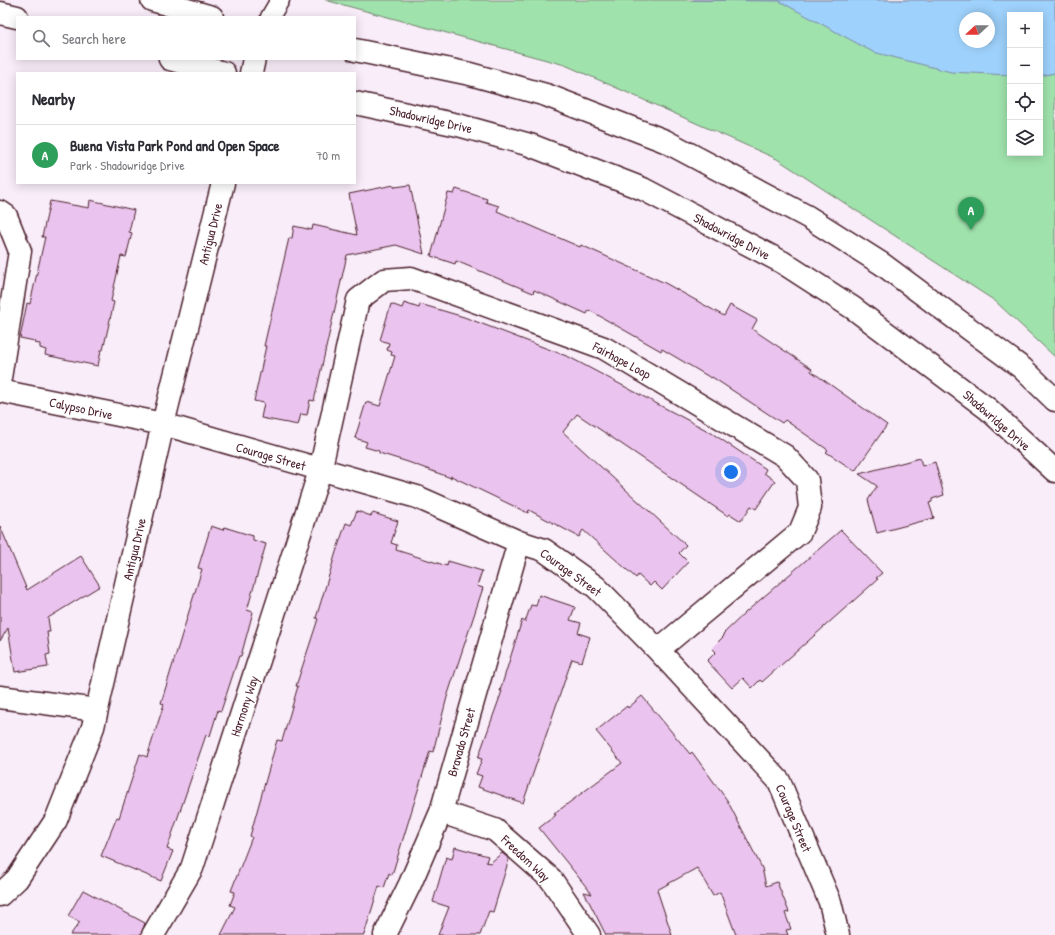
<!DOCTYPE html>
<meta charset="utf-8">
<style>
body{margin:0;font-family:"Patrick Hand",sans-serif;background:#f7f7f7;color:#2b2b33}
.controls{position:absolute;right:12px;top:12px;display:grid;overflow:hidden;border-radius:0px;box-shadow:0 2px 10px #0003}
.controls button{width:36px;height:36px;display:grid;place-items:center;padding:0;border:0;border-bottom:1px solid #e1e1e2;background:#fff;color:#2b2b33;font:20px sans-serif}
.compass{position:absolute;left:959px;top:12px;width:36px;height:36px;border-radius:50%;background:#fff;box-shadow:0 2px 10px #0003;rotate:248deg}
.you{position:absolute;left:731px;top:472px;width:14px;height:14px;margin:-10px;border:3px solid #fff;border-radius:50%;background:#1a73e8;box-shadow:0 0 0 6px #1a73e833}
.badge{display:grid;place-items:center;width:26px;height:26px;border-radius:50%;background:#7c3aed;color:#fff;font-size:13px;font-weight:700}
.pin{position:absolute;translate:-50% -33px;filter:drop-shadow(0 1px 2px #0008)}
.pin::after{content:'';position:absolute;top:21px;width:14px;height:12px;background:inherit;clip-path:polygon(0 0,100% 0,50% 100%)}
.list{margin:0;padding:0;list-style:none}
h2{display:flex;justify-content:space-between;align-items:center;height:52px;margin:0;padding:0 16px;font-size:17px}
h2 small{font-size:13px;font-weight:400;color:#7c7c81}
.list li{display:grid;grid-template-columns:26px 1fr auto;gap:12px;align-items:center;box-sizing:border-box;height:60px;padding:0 16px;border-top:1px solid #e1e1e2}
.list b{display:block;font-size:15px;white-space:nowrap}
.list p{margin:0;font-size:13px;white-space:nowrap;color:#7c7c81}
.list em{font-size:13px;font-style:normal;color:#7c7c81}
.icon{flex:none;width:22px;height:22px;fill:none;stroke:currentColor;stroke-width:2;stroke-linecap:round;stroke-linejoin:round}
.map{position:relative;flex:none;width:1055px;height:935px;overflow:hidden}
.search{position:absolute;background:#fff;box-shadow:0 2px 10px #0003;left:16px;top:16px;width:340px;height:44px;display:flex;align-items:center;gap:10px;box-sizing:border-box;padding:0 14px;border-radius:0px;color:#7c7c81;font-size:15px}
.panel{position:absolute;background:#fff;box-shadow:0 2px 10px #0003;left:16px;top:72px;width:340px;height:112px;border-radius:0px}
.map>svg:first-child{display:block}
.green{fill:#9fe2ac;stroke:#74806c;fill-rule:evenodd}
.water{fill:#9ed1fb;stroke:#7c8aa8;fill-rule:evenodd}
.building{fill:#eac4ee;stroke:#4a1f2b}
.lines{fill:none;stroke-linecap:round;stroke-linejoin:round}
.service-casing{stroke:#4a1f2b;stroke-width:21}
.minor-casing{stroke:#4a1f2b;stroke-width:25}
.tertiary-casing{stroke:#4a1f2b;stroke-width:25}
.service{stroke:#fff;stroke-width:18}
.minor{stroke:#fff;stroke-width:22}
.tertiary{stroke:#fff;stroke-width:22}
.labels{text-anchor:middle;stroke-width:3;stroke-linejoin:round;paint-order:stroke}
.street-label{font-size:13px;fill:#4a1f2b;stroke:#fff}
</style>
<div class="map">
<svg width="1055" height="935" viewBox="0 0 1055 935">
<rect width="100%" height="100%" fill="#f9edfa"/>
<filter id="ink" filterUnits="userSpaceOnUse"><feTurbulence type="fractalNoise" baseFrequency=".025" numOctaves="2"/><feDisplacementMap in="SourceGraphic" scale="8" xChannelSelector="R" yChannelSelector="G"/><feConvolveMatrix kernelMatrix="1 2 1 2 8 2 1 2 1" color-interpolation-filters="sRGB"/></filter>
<g filter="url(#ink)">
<path class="green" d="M325,0H1055V357L995,301L777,159L565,65ZM1010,15H1040V153H1010ZM965,18H989V42H965Z"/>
<path class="water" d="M693,0H1055V73L1040,76V15H1010V75L951,72L873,52L779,1ZM965,18H989V42H965Z"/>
<path class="building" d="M394,185L395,187L410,185L424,254L396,245L347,255L314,401L310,400L307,415L301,414L298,425L261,418L264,403L254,401L266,346H264L289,238H292L294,226L312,230L313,225L357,235L349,194Z
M456,189L487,199L486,202L499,206L497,211L580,247L581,245L665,283L724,316L730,305L757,320L752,329L812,369L811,371L887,425L855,471L826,452L828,450L785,420L782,423L712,377L711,378L662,349L661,351L589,310L587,314L534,290L533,293L456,261L455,264L431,256L448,193L454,194Z
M90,200L134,210L129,232L132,233L126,257L121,256L111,301L114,302L103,350H101L98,366L45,355L46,350L40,348V344L34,343L35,341L20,338L27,303L30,304L45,237H42L50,201L89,208Z
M404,303L419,308L420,304L464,317L569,357L710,432L766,469L764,473L775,481L756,509L751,506L741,521L730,514L728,516L577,414L563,432L686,545L679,553L688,562L662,590L654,582L650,586L638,575L636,578L583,530L579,537L529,510L528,513L451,476V478L408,462L379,453V451L365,447L367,442L355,438L366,402L380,406L395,356L391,355L392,352L387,350L389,343L380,340L391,304L402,308Z
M920,458L922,466L935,462L944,495L932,499V502L929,503L934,518L877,533L868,500L877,486L859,474Z
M357,511L371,516L373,513L398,521L391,543L397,545L396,550L447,566L448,561L482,571L477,586L483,588L447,697L433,752L430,751L392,875L389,873L384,888L379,886L364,935H221L235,907L230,905L235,892L231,891L252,837L250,836L277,740L282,741L298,686H296L318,619L316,618L336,552L346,523L351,525Z
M0,526L27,590L81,556L100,586L48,618L50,632H47L50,654L46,655L48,667L15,672L8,628L0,641Z
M211,526L223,530L224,527L253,536V540L266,544L248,607L247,610L253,612L241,656H239L221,711L218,710L210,736L206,735L167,849L173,851L161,881L101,856L117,817L119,818L140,754L147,757L164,704L161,703L202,569L198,568Z
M841,530L882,573L876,578L878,579L762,682L760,680L752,688L743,678L732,688L707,661L716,652L712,648L724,636L723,634L746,612Z
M539,595L575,607L570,620L581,623L578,633L590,637L582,662L572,659L523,803L478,787L482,776L476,774L482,759L478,758L502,691H500L522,620L525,622L531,605L536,606Z
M642,696L690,754L692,752L727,800L762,868L766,886L777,882L789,912L785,913L791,929L786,930L788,935H736L720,892L713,896L697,868L657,890L672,935H606L584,892L592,894L539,828L556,815L554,814L622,763L596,731L627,706L628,708Z
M455,847L488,856L486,862L490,863L502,853L509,859L493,912L489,911L480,935H438L449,907L433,902L446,857L452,859Z
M83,890L145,923L141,935H70L80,922L68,916Z"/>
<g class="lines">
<defs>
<path id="service" d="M270,17L280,0"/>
<path id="minor" d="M251,73L254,59
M0,212L6,216L20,251L0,378
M0,391L163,424L417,497L519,542L544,550L596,587L658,650L779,781L830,902L838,935
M0,697L97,710
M441,812L495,830L551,879L589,935
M0,895L17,879L56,820L93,727L163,424L223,183
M153,935L192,868L320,471L358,300L384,280L411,278L604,348L785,456L807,480L810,508L800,532L658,650
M385,935L410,884L441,812L519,542"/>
<path id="tertiary" d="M152,0L212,17
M0,13L17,17
M355,50L470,74L546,95L665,141L808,217L882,264L1022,368L1055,400
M170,59L224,73
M355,103L458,125L530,145L643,189L782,262L853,308L988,409L1055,471"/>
</defs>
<use href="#service" class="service-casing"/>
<use href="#minor" class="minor-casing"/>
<use href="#tertiary" class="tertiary-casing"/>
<use href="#service" class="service"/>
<use href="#minor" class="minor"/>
<use href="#tertiary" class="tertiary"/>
</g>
</g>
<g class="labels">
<g class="street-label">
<text transform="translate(431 119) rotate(13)" y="5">Shadowridge Drive</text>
<text transform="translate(210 234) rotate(-76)" y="5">Antigua Drive</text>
<text transform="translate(732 236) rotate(28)" y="5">Shadowridge Drive</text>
<text transform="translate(622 360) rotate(28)" y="5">Fairhope Loop</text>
<text transform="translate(81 408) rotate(12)" y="5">Calypso Drive</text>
<text transform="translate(997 420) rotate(41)" y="5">Shadowridge Drive</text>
<text transform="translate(271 456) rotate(16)" y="5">Courage Street</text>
<text transform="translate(134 549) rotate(-77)" y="5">Antigua Drive</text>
<text transform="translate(571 572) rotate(36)" y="5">Courage Street</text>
<text transform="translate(244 706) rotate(-72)" y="5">Harmony Way</text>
<text transform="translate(461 742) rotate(-74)" y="5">Bravado Street</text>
<text transform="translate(794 818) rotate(67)" y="5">Courage Street</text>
<text transform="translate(526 858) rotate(43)" y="5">Freedom Way</text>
</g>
</g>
</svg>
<div class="controls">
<button>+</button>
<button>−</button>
<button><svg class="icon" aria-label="locate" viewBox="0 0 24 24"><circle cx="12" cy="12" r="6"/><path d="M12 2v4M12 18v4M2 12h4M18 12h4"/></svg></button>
<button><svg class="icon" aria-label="layers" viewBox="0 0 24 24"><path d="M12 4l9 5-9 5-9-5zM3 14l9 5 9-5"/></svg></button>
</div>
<svg class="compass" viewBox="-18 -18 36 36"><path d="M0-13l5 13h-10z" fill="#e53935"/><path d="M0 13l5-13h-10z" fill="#7c7c81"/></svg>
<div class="you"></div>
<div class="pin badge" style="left:971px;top:230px;background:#2e9e5b">A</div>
<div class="search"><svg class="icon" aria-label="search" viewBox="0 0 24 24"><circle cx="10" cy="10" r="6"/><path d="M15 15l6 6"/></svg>Search here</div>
<section class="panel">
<h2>Nearby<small></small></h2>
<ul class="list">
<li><span class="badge" style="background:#2e9e5b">A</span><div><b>Buena Vista Park Pond and Open Space</b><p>Park · Shadowridge Drive</p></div><em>70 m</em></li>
</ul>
</section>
</div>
